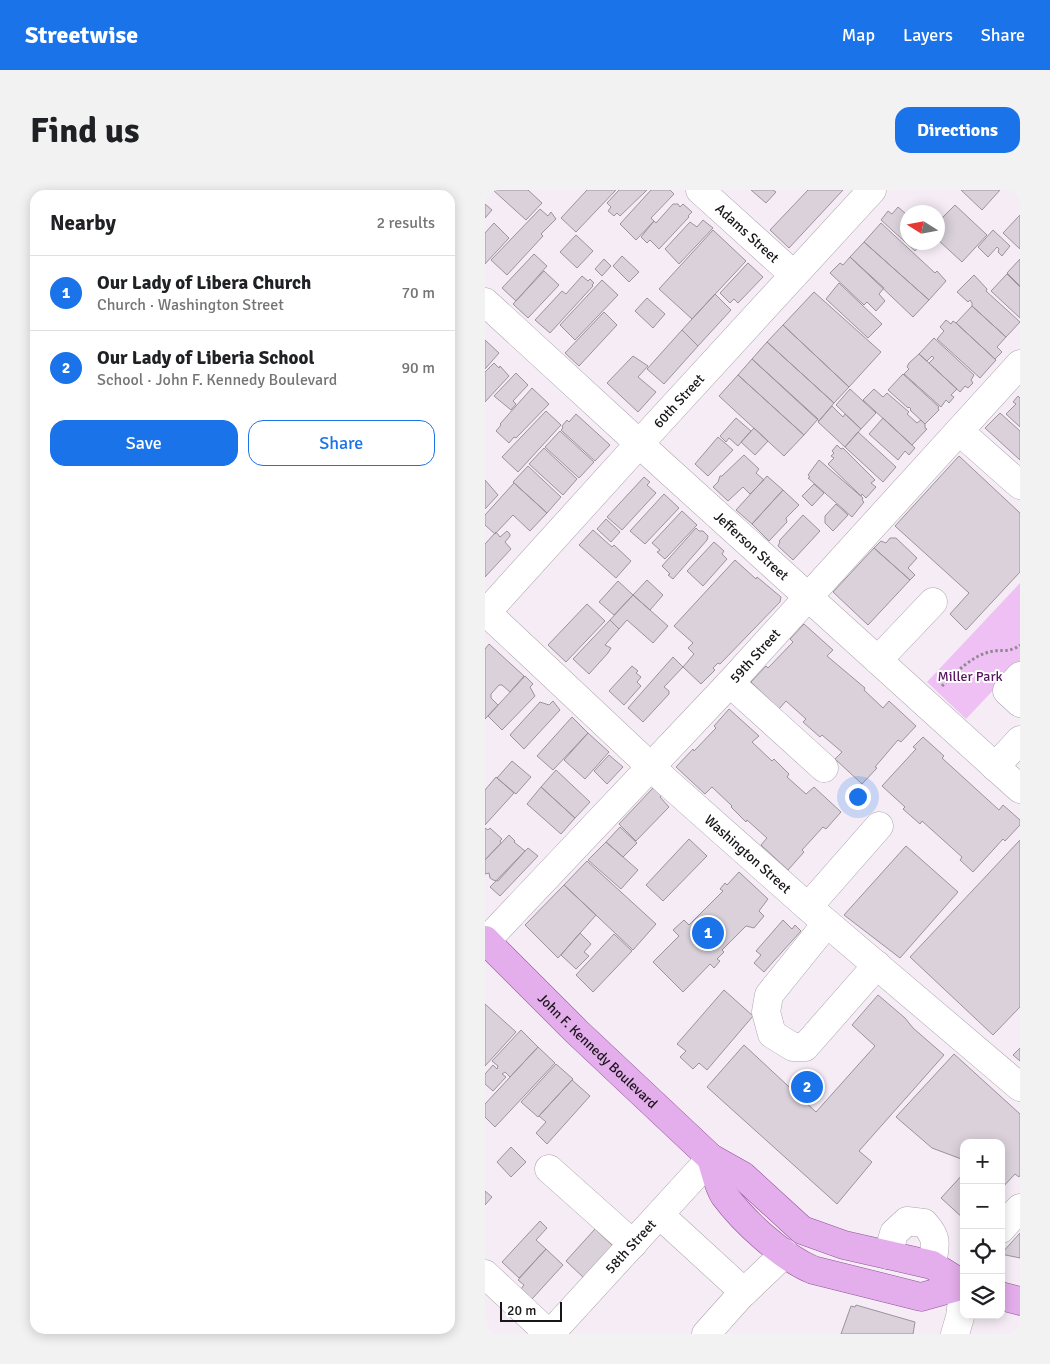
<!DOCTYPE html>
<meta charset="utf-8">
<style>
body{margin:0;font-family:Signika,sans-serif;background:#f2f2f2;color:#202124}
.controls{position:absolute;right:15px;bottom:15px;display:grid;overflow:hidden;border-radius:10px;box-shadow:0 2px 12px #0003}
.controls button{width:45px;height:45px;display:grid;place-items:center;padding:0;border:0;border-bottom:1px solid #e0e0e0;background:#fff;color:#202124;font:25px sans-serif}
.compass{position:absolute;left:415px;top:15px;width:45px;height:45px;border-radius:50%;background:#fff;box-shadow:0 2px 12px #0003;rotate:281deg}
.scale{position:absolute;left:15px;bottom:12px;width:62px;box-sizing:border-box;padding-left:5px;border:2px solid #191619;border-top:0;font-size:14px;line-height:18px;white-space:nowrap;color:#191619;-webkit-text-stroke:4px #fff;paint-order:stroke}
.you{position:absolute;left:372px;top:606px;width:18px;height:18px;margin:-12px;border:4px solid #fff;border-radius:50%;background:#1a73e8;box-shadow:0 0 0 8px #1a73e833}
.badge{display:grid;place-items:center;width:32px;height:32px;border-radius:50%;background:#1a73e8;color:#fff;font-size:16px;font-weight:700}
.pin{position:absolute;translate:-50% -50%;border:2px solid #fff;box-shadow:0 1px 5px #0006}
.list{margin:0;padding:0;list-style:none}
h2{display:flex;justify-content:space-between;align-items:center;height:65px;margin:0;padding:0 20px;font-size:21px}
h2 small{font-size:16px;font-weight:400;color:#757577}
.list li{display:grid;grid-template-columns:32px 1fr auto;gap:15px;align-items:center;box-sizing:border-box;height:75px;padding:0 20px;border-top:1px solid #e0e0e0}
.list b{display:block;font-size:19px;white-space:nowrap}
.list p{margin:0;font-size:16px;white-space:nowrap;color:#757577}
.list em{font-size:16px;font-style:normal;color:#757577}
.actions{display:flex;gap:10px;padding:15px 20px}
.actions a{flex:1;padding:11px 0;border:1px solid #1a73e8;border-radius:15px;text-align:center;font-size:18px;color:#1a73e8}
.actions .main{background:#1a73e8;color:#fff}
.icon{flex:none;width:28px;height:28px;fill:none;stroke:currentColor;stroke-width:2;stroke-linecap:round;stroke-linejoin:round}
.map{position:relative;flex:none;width:535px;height:1144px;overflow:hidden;border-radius:15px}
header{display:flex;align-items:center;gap:30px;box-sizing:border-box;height:70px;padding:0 25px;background:#1a73e8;color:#fff}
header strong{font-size:24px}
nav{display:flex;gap:28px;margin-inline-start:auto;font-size:18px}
.intro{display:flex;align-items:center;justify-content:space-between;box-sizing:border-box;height:120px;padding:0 30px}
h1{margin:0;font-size:35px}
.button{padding:12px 22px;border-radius:15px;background:#1a73e8;color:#fff;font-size:18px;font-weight:700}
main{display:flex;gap:30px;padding:0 30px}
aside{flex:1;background:#fff;border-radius:15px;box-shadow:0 2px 12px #0003}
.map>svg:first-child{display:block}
.green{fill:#efc0f4}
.building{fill:#dad1db;stroke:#9b939b}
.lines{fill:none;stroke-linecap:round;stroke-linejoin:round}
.minor-casing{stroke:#ada4ad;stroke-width:29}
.major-casing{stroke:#915498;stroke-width:29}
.path{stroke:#908990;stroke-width:3;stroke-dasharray:2.5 2.5;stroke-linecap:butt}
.minor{stroke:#fff;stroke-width:28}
.major{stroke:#e4adeb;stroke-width:28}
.labels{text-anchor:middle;stroke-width:4;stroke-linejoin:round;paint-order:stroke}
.street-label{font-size:14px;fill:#191619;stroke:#fff}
.park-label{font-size:14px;fill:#581460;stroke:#fff}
</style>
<header>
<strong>Streetwise</strong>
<nav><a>Map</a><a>Layers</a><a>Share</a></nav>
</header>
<div class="intro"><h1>Find us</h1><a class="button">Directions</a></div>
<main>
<aside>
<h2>Nearby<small>2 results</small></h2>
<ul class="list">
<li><span class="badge">1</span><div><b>Our Lady of Libera Church</b><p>Church · Washington Street</p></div><em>70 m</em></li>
<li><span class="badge">2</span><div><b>Our Lady of Liberia School</b><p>School · John F. Kennedy Boulevard</p></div><em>90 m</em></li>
</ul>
<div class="actions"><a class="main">Save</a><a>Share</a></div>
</aside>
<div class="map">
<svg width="535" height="1144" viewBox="0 0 535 1144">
<rect width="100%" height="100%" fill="#f5ecf6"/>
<path class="green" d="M535,393V472L481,529L442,492Z"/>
<path class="building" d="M8,0H43L57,13L41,30Z
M102,0H131L91,42L76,28Z
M134,0H162L135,26L132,23L129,26L123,21L126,17L122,13Z
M166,0H185L189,4L166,28L169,31L151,50L135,34Z
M266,0H288L291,2L281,13Z
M323,0H358L304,58L285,40Z
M476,0H515L497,20Z
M0,14L7,20L0,28Z
M188,14H193L195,17L198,14L207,22L203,26L204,27L174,59L165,50L162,53L156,47L169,31L171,33Z
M470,15L502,45L477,72L452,49V33Z
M413,17L422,25V52H437L430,61L396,30L403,21L407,24Z
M55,19L63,26L66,22L71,29L56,44L58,46L22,85L6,70Z
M535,25V59L518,43Z
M218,30L228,38L194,74L180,59L205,32L212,37Z
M9,33L24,48L0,74V43Z
M396,33L450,83L452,81L461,91L444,110L379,52Z
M228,40L261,71L207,129L174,99Z
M508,40L525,56L517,66L513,62L514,59L512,57L503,67L493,57Z
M91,45L108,61L92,78L75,62Z
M379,52L444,110L428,127L365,67Z
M49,64L62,76L31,111L17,98Z
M137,66L154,82L144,92L128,76Z
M365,67L399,98L394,104L400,111L391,121L382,112L379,115L345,83L355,73L358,75Z
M119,69L126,76L117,86L110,79Z
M535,69V96L522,83Z
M263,73L278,87L253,113L249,109L245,113L235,103Z
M59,81L74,95L43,128L28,114Z
M522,84L535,97V128L506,101Z
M489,85L502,99L501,101L535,132L521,147L487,116V113L485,110L483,112L472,102Z
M97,86L103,91L105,89L109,93L107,95L108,96L65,143L50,130L77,101L81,104Z
M117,90L133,105L90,150L75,135Z
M354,93L397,134L383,148L341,109Z
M329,102L396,162L364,197L298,135Z
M230,104L246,120L213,156L197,140Z
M162,108L180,124L168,138L150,121Z
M487,116L521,147L512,157L517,162L510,169L471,133Z
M119,122L132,135L94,176L80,163Z
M461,130L466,134L468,131L471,133L511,170L495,188L452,149L459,141L455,137Z
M298,135L364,197L349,213L282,152Z
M197,140L213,156L179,194L162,179Z
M449,148L489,185L486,190L488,193L483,198L480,196L475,202L444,173L449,168L447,166L442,171L434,164Z
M0,150L14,163L0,179Z
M282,152L349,213L334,231L267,169Z
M434,164L472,199L466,205L469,207L464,213L461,210L456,217L419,184L424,179L422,177L424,173Z
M148,166L163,176L153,187L171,202L153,222L122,193Z
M267,169L333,229L319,245L253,185Z
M9,173L14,178L15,176L24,186L0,212V182Z
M31,183L43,195L28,211L31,214L26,220L9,206Z
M418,184L454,217L453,218L454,220L440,234L425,220L426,219L424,217L423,218L403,200Z
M253,185L319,245L299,266L234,206Z
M47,198L64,214L31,248L29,247L24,253L11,241L16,235L15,234Z
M365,199L391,223L376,239L351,215Z
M389,199L398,207L402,203L424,222L422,224L432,233L436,230L440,234V238L442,239L427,255L378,210Z
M533,206L535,208V237L521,224L531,214L528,212Z
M347,216L358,227L360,224L376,239L360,257L333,232Z
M61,221L76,235L33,282L17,267Z
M515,223L535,241V270L500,238Z
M91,224L125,255L110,271L76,240L78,238L77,236L82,230L84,232Z
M251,228L266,241L253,256L244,248L241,252L235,246Z
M398,228L430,258L424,265L420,261L413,270L384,244Z
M269,238L283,251L270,265L256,252Z
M75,241L109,272L94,288L60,257Z
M373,242L411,277L398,292L360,257Z
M233,247L248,260L223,286L210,274Z
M352,255L356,259L358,258L390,290L386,293L391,297L381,308L377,304L376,306L343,274L349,268L346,266L349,263L347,261Z
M59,258L92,289L78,305L44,274Z
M259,265L274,279L271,283L279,290L265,304L258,297L243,311L228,297L233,292L235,286H237Z
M474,266L535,323V382L481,440L465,424L484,403L410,336Z
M334,270L378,308L377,310L379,312L367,327L323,288L325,287L323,285Z
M43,276L76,307L62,323L28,292Z
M282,286L298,300L267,334L251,320Z
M159,287L165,292L162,295L171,303L137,340L122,327Z
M0,290L13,305L0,319Z
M29,293L62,323L45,341L28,325L10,344L0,335V325Z
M329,294L339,303L327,316L317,306Z
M298,300L314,315L301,328L302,332L284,351L267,334Z
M179,304L194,318L160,354L145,341Z
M351,314L363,325L348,341L340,333V326Z
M197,321L212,335L180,369L172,362L175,360L167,353Z
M318,325L335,341L308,370L293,356L295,352L294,351Z
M121,329L135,342L126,352L112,339Z
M211,338L214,341H218L223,346L222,350L188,389L183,385L185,384L177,376Z
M108,340L127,357L129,355L146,371L131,388L94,355Z
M22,341L25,344V346L20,352L26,359L0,387V354L11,342L15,347Z
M405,348H411L432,368L423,378L430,385L425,390L389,358L396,351L401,353Z
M229,352L239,361L237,364L242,369L218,396L202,381Z
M389,358L425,390L383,435L348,402Z
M250,370L271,389L272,387L296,407L295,412L235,474L233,473L228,478L230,480L216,494L198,477L209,464L203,458L208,453L189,436Z
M162,390L178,405L165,420L148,405Z
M133,391L148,405L129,425L114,412Z
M148,405L183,436L168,453L142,430L134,439L125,430Z
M102,414L120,431L81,472L63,455Z
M125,430L134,439L120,455L126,458L123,463L104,484L88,469Z
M319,434L348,460L342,466L380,498L379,500L398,518L404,511L431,536L416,552L413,550L390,577L392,578L377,594L350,569L357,562L337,545L335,547L318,532L321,529L301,511L294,519L266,492L281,476L283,478L308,452L305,449Z
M4,454L39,486L25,502L17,495H14L6,504V508L13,515L0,529V459Z
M188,467L198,477L179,497L184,501V504L158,532L143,518Z
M147,476L153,481L151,483L156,487L152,492L156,496L139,515L124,501Z
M40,486L48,494L45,497L50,506L17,540L3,526Z
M68,511L75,520L39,559L25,545L55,512L64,515Z
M244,519L274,546L267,552L287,571L289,569L304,584L302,587L321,604L329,597L356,622L341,639L338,637L317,660L319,662L303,680L276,655L282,648L262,630L261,632L246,617L247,616L227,597L220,604L191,577L208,559L209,561L231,538L229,536Z
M87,527L103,543L68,580L52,566Z
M103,543L124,562L100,589L79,570Z
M438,547L459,566L457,568L514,620L518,615L535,630V635L520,651L518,649L488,682L475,670L477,667L437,631L435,634L418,619L420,617L397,596L431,559L428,557Z
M124,565L138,577L122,594L109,581Z
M27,571L46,587L31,604L12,588Z
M71,580L105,612L90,628L56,597Z
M11,587L29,603L0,635V600Z
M56,597L90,628L76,644L42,614Z
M168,598L177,605L175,607L184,617L151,651L134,634Z
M135,637L152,653L138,667L121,652Z
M0,638L3,640L5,638L17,649L15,651L16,653L0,670Z
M24,645L30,651L29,652L40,661L13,691L8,690L5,688L4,683L0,684V670Z
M204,649L222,666L178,711L161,695Z
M535,650V817L508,845L425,767Z
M121,652L153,680L136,699L103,670Z
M421,656L473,702L415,768L359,725Z
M43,658L53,666L15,706L5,697Z
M102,671L171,734L148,760L79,695Z
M254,682L283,709L274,721L279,726L269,738L261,736L237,760L239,762L232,769L235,771L229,778L225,774L198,802L168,772L194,746L188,740L199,730L204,735L238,701L235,699L240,693L242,695Z
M79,695L111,725L73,768L40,735Z
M298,730L307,739L310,735L316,741L279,782L269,773L276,765L271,761Z
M95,743L106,754L99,762L104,766L91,779L76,765Z
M129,744L147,761L108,802L91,785Z
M239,800L268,826L222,880L214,873L208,879L195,867L201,861L192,854Z
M393,805L420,828L428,838L459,865L374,961L387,972L352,1014L222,897L259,855L331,922L390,856L367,835Z
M0,814L31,842L0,876Z
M36,840L53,857L25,887L20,882L17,884L21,887L8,901L0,894V884L8,875L12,879L13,876L7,871Z
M53,857L70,873L10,937L0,927V914Z
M535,858V871L528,865Z
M469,864L535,924V985L534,987L530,984L516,999V953H479V970L447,958L411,927Z
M71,874L88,889L53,927L36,912Z
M87,890L105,906L62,954L51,943L61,932L54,926Z
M26,957L41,972L26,987L12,972Z
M479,983V1029L456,1008Z
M0,1001L7,1007L0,1015Z
M55,1031L62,1038L51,1050L61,1059L34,1088L17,1072Z
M110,1039L128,1056L99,1088L81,1071Z
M535,1043V1068L516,1064Z
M61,1059L78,1075L47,1109L36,1099L39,1095L33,1090Z
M371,1115L430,1132L428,1144H356L366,1116L370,1117Z"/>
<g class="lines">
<defs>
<g id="minor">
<path id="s1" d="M215,0L309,85"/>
<path id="s2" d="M0,112L172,270L535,599"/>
<path d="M474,241L535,295"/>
<path id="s3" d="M0,421L181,591L323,717L535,897"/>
<path id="s4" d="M0,424L154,254L387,0"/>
<path d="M393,470L448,412"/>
<path d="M535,486L522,501L535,513"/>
<path d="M245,493L339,578"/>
<path d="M510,577L535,550"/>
<path d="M323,717L394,636"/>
<path d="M342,733L284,805L281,822L287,844L308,857H320L392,775"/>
<path id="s5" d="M1,751L245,493L535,174"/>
<path d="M64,979L148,1054"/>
<path d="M175,1025L259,1102"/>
<path d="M516,1039L535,1018"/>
<path d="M403,1065L409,1043L422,1031L439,1033C454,1049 450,1055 447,1075"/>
<path d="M0,1084L64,1144"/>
<path id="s6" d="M65,1144L226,968"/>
<path d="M221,1144L254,1107L300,1063"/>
<path d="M470,1144L475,1127L479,1095"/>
</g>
<g id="major">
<path id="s7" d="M0,750L92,842L226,968L258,986L317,1040L359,1055L447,1075L479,1095"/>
<path d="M226,968C230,980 233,996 239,1005C259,1032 297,1067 328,1080L436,1107L479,1095"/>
<path d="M516,1106L535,1111"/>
</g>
</defs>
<use href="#minor" class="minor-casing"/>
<use href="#major" class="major-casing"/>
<path class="path" d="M457,496C469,484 485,468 501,463C513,458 524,464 535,455"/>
<use href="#minor" class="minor"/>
<use href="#major" class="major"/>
</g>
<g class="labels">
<g class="street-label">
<text dy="5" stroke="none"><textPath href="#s1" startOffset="64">Adams Street</textPath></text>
<text dy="5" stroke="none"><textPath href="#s4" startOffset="288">60th Street</textPath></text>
<text dy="5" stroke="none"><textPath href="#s2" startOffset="361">Jefferson Street</textPath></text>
<text dy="5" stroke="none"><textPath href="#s5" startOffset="392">59th Street</textPath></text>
<text dy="5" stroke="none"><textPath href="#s3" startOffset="358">Washington Street</textPath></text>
<text dy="5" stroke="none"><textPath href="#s7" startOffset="158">John F. Kennedy Boulevard</textPath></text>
<text dy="5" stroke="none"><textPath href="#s6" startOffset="119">58th Street</textPath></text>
</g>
<g class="park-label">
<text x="485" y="491">Miller Park</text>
</g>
</g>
</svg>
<div class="controls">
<button>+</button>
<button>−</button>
<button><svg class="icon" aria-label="locate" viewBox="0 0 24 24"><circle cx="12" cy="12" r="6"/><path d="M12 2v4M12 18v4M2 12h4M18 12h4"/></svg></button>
<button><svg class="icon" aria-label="layers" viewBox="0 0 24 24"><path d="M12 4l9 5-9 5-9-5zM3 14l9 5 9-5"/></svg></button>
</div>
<svg class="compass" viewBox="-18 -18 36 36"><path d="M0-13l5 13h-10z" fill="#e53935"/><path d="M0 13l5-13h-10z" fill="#757577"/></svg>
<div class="scale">20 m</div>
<div class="you"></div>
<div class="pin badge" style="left:223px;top:743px">1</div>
<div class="pin badge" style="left:322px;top:897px">2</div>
</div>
</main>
